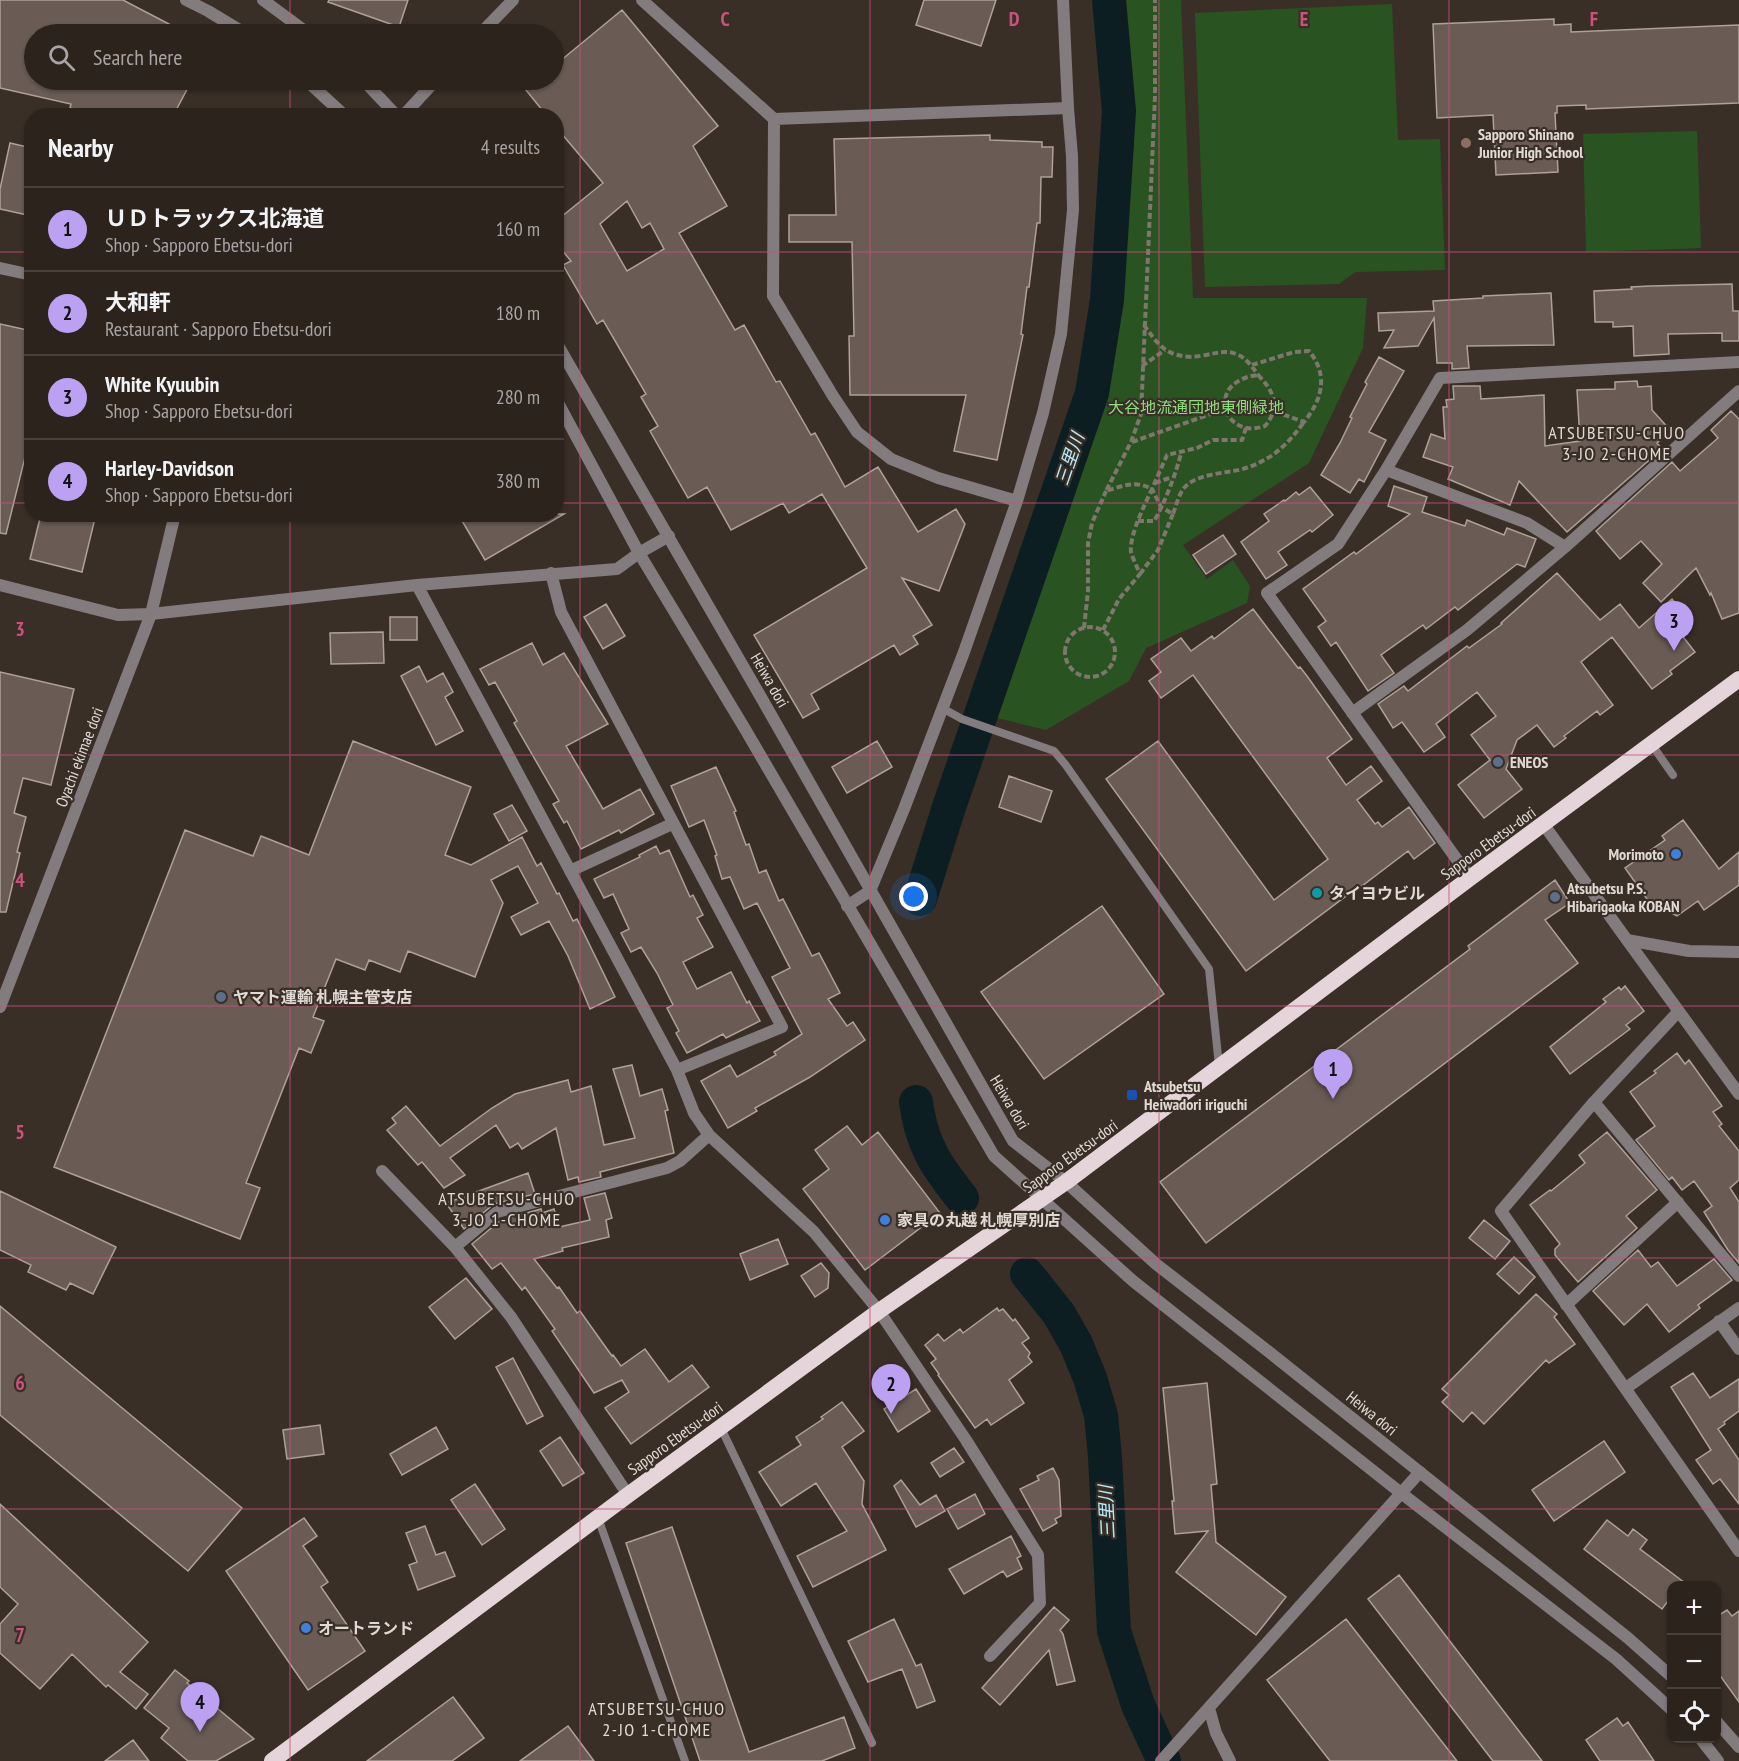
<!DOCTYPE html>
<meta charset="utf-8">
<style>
body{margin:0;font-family:"PT Sans Narrow","Noto Sans JP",sans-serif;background:#342b26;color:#f1f3f6}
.controls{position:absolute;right:18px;bottom:18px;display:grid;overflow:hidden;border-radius:12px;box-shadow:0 2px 4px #0004}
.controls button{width:54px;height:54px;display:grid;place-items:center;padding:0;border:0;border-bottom:2px solid #48403b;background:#2c231d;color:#f1f3f6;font:30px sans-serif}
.you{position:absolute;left:914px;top:897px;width:21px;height:21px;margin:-15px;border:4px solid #fff;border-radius:50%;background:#1a73e8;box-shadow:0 0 0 9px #1a73e833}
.badge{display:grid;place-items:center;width:39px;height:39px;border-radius:50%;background:#bca0f2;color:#111;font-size:20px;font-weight:700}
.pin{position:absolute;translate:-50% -50px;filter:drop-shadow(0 2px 3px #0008)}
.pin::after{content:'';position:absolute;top:32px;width:21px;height:18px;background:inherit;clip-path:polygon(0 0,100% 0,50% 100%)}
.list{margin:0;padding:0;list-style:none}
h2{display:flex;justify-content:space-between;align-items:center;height:78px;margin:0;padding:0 24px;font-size:26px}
h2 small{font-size:20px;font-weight:400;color:#a6a4a4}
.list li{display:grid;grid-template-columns:39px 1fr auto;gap:18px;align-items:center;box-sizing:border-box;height:84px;padding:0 24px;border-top:2px solid #48403b}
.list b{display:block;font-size:22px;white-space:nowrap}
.list p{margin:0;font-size:20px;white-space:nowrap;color:#a6a4a4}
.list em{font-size:20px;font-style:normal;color:#a6a4a4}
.icon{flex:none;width:33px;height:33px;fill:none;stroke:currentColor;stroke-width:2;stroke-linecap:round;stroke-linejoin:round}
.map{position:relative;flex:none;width:1739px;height:1761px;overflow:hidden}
.search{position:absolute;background:#2c231d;box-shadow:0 2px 4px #0004;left:24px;top:24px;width:540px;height:66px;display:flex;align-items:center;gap:15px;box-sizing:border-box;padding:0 21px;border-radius:33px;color:#a6a4a4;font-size:22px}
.panel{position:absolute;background:#2c231d;box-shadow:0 2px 4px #0004;left:24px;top:108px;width:540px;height:414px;border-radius:24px}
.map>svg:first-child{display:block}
.green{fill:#295421}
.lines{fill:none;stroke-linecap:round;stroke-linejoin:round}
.river{stroke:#0d1e22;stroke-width:34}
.building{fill:#6a5c55;stroke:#afa098;stroke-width:1.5;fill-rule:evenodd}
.path{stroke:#7f766e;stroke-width:4;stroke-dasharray:6 3;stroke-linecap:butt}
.service{stroke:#837c7e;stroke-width:8}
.minor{stroke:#837c7e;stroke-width:12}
.tertiary{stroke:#837c7e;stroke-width:12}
.trunk{stroke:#e5d4d9;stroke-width:16}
.grid{fill:none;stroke:#cb527f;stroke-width:1.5;stroke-opacity:0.55}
.education-dot{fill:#8d6e63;stroke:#3a2f27;stroke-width:2}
.service-dot{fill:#5c6f8a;stroke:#3a2f27;stroke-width:2}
.shop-dot{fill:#3f7fe0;stroke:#3a2f27;stroke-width:2}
.culture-dot{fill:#0f9aa8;stroke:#3a2f27;stroke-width:2}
.transit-dot{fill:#1a4fb4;stroke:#3a2f27;stroke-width:2}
.labels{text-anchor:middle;stroke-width:4.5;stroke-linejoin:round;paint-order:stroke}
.poi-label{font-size:16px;font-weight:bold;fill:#e1dad4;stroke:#3a2f27;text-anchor:start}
.park-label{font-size:16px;fill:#8ddf7f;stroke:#3a2f27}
.street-label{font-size:16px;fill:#e1dad4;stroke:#3a2f27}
.neighbourhood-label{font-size:18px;letter-spacing:1.5px;fill:#e1dad4;stroke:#3a2f27}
.water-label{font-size:18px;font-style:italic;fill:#b5ecfd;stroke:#3a2f27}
.grid-label{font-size:20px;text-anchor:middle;font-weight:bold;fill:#cb527f;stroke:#3a2f27;stroke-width:4.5;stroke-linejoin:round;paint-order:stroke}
</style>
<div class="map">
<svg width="1739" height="1761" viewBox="0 0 1739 1761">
<rect width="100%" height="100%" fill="#3a2f27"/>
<path class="green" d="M1118,0H1181L1193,298H1367L1363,348L1309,463L1183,545L1207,579L1233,560L1250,586L1247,603L1146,648L1129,681L1046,730L989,716L1113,303L1129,159Z
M1392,4L1398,140L1440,139L1445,270L1355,272L1339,284L1205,287L1195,13Z
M1697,131L1701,248L1586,252L1583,134Z"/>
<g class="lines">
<path class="river" d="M920,899L949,807L1092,393L1107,300L1119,111L1109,0
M916,1102C921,1143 936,1166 962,1198
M1027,1274L1059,1314L1076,1344L1090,1378L1101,1415L1105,1457L1114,1631L1138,1705L1164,1761"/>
</g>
<path class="building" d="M0,0H123L188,34H34V80H192L173,116H102L70,108L71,104L0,88Z
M329,0H408L399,27L328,2Z
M924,0H996L981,46L916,25Z
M622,10L718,126L693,146L727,206L679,233L735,330L744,325L776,382L780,381L811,435L815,433L845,487L878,467L918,532L956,509L965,524L939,591L902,578L932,625L913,636L918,644L900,655L894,645L811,694L819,709L803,718L754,635L867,568L822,494L789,513L783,503L731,530L707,487L688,498L650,431L658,426L641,397L646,394L603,320L597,324L563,265L571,261L556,243V221L603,183L556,127V116H547L525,89L537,80H554V66ZM627,201L642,228L650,223L664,249L627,271L600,224Z
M1554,19V25L1571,24V32L1739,25V103L1586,109V105L1557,106V113H1555L1558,172L1496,175L1493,115L1437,118L1433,24Z
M990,135V140L1042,142V147H1053L1052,177H1041L1040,223H1037L1029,287H1027L1021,334L1023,335L997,460L954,451L966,395H850L849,336H854L852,242H789V215H836L834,139Z
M10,143L32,148V216L0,209V189Z
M1732,284L1733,311H1739V341H1722V333L1668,334L1669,354L1634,356L1633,326L1613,327V322H1595L1594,291L1632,289L1631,287L1650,286Z
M1551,293L1554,345L1467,346L1469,368L1452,369V363H1437L1434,318L1418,346L1384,348L1394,330L1379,331L1378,313L1434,311L1433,301L1483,298V296Z
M0,324L32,331V429L6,534L0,533Z
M1379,357L1404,371L1369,432L1386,440L1364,482L1359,479L1350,493L1321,475L1340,443L1352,418L1350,417L1367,384L1365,382Z
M1637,381L1638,387L1651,386L1652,410L1671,431L1657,443L1662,449L1567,532L1519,481L1510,505L1448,479L1453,467L1423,457L1431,434L1445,439L1443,407H1447L1446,400L1454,399L1453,386H1480L1481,399L1544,395L1545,446L1580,441L1577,390L1615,389V382Z
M1731,411L1739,419V613L1722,619L1711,593L1710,595L1696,568L1661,602L1643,583L1662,564L1641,541L1620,559L1596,531L1672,462L1680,471L1718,438L1711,430Z
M1394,486L1427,497L1422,512L1465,526L1467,520L1504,535L1507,528L1536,539L1525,567L1517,564L1458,610L1455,607L1426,629L1423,625L1381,655L1394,673L1368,691L1336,642L1331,646L1318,627L1326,621L1303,589L1354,552L1356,554L1410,514L1388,506Z
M1310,487L1333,515L1312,532L1310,530L1278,552L1287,565L1266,579L1241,542L1269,521L1264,514L1284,500L1285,501L1296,492L1299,495Z
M41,514H96L82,572L30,559Z
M458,514H564L485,560Z
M1223,535L1236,554L1206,574L1193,555Z
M1557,573L1600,620L1620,604L1639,628L1672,599L1686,615L1674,625L1695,652L1670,671L1672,674L1652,689L1612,637L1581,662L1613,705L1600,715L1597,711L1564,736L1566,738L1554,747L1537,725L1517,740L1506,769L1522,789L1484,818L1458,785L1490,760L1471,735L1496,716L1477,692L1436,724L1445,737L1424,752L1402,722L1393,728L1378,704L1404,686L1408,691L1467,646L1469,648L1502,624L1501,623Z
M606,604L625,636L603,649L584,617Z
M1253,609L1298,668L1300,667L1307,676L1352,739L1327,758L1346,785L1371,766L1382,781L1357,800L1375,824L1378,822L1382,827L1409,807L1435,843L1414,859L1408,851L1358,889L1357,888L1246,971L1106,779L1158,741L1274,900L1328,859L1193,675L1161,698L1149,681L1161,672L1151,659L1181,638L1191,651L1212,636L1214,639Z
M390,617H417V640H390Z
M383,632L384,663L331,664L330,633Z
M532,643L543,665L564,653L608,724L566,746L603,809L640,789L654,814L621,833L619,830L581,849L567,821L564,823L553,804L559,801L514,723L517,721L495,682L489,685L480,669Z
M419,666L427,682L443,673L453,692L445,697L463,731L436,745L401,676Z
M0,672L74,689L51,785L23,778L14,813L26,817L17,852L20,853L6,912H0Z
M353,741L471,787L445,855L471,865L522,837L537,866L541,863L557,894L559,893L573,921L577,919L615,997L590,1009L568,956L549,921L521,935L511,917L538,903L518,866L491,880L503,903L475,977L408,951L400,972L369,960L365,970L336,959L313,1017L324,1021L311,1053L299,1048L246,1183L260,1188L240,1239L54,1167L185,830L253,856L261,836L309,855Z
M877,741L892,767L847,793L832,767Z
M716,767L736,811L734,812L746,845L749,844L759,873L766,870L779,901L783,899L812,956L819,953L840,993L828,999L847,1026L853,1022L865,1040L810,1077L755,1108L757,1111L728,1128L701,1081L730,1065L737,1077L776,1055L774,1052L802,1034L772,977L790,968L757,903L744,909L730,877L722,879L715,856L717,855L704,820L689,827L671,786Z
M1009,776L1052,791L1041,822L999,807Z
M512,805L527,831L509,841L494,814Z
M1683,820L1719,869L1739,852V885L1704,910L1698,901L1677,916L1649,902L1625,868L1665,840L1662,836Z
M656,846L660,854L669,850L690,897L693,895L703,915L697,918L713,947L683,962L697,989L731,972L747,1003L749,1001L760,1021L726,1038L723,1034L687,1053L676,1033L679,1031L667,1008L673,1005L657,973L641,947L631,952L621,933L629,929L613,894L604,898L594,879L640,857L639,855Z
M1555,880L1570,903L1545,920L1578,963L1206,1243L1160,1182L1470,949L1468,946Z
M1102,906L1164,994L1044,1079L981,992Z
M1625,986L1644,1011L1626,1025L1630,1029L1570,1074L1550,1047L1606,1002L1603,999L1619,987L1621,990Z
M1677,1053L1685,1064L1689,1060L1722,1106L1713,1112L1722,1124L1719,1126L1739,1151V1180L1730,1188L1739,1202V1263L1728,1250L1704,1212L1712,1206L1694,1181L1682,1190L1672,1177L1669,1180L1636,1140L1655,1126L1630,1092L1656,1073L1654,1071Z
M632,1065L640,1096L662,1089L668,1110L665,1111L674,1153L600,1172L601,1177L579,1182L578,1177L568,1180L556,1128L522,1149L518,1143L510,1148L496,1125L450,1158L465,1175L444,1188L422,1162L418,1165L387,1130L396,1123L392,1118L406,1106L440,1146L492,1108L515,1094L568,1080L571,1092L591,1086L604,1145L635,1138L613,1069Z
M847,1126L862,1145L878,1132L940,1213L865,1270L803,1189L829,1169L815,1150Z
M1607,1132L1657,1190L1626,1216L1637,1228L1578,1282L1555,1255V1249L1560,1244L1530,1205L1550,1190L1551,1191L1585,1163L1579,1155Z
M528,1173L535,1194L494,1204L464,1229L446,1203Z
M0,1191L116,1247L93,1294L70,1283L66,1290L28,1272L31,1265L0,1250Z
M605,1193L612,1218L606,1220L609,1237L562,1248L563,1251L534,1259L557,1288L559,1287L577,1313L580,1311L612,1356L613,1355L621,1366L645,1349L669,1382L692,1365L709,1387L631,1444L605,1408L629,1392L622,1380L594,1393L552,1331L555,1329L525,1287L522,1290L501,1263L492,1269L472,1244L501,1220L541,1209L542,1213L554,1209L559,1227L590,1220L584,1198Z
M1484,1220L1510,1241L1495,1259L1469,1238Z
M778,1239L788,1264L750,1280L740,1254Z
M1638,1250L1651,1267L1658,1262L1677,1286L1714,1259L1732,1280L1698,1305L1700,1308L1669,1332L1647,1304L1624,1325L1593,1291Z
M1514,1257L1535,1277L1519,1294L1497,1274Z
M821,1263L829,1273L828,1288L815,1297L801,1276Z
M466,1278L492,1309L455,1339L429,1307Z
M1536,1294L1557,1314L1554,1317L1575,1344L1549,1363L1546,1360L1484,1424L1472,1412L1463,1422L1442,1402L1449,1395L1442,1389Z
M0,1306L242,1508L188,1571L0,1415Z
M997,1308L999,1311L1003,1309L1013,1321L1015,1319L1029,1338L1022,1343L1030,1353L1028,1357L1032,1362L1009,1380L1024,1403L991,1425L987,1419L975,1428L938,1375L939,1374L931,1363L936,1359L925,1345L938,1334L944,1341L960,1329L963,1333Z
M513,1358L543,1416L527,1424L496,1367Z
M1693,1373L1710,1398L1739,1379V1411L1724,1422L1725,1424L1718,1429L1739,1460V1504L1720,1479L1713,1484L1696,1460L1711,1450L1671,1387Z
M1207,1383L1217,1484L1211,1485L1216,1542L1286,1597L1256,1635L1176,1572L1208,1531L1175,1534L1172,1501H1174L1163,1388Z
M916,1389L930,1411L898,1432L884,1409Z
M842,1402L864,1431L842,1447L864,1481L862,1504L886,1550L813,1587L797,1556L847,1531L816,1483L781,1506L759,1472L801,1445L796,1437L823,1419L821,1417Z
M320,1425L324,1454L287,1459L283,1430Z
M436,1427L448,1449L402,1475L390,1454Z
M560,1437L584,1473L563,1486L540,1451Z
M1604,1441L1625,1472L1554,1521L1532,1490Z
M954,1448L964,1462L940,1477L931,1463Z
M1053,1468L1059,1480L1061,1516L1055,1519L1057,1523L1043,1531L1020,1489L1039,1480L1037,1476Z
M901,1480L920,1505L936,1495L945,1511L916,1527L894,1486Z
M475,1484L505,1529L482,1545L451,1500Z
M975,1494L985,1514L958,1529L947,1509Z
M0,1504L148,1642L120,1672L148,1694L136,1709L108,1685L106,1687L72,1654L40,1689L0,1653V1624L18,1604L0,1587Z
M304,1518L317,1536L303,1546L328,1582L321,1587L365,1651L308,1690L226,1571Z
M1607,1520L1628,1536L1633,1529L1647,1540L1640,1549L1689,1586H1671V1597L1662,1609L1584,1549Z
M425,1526L436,1555L445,1552L455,1576L418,1590L409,1565L417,1562L406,1533Z
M672,1527L749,1752L844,1717L855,1748L822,1761H700L626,1543Z
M1011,1536L1021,1556L1017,1558L1022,1569L1007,1577L1003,1571L964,1594L949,1569Z
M1399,1575L1542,1761H1493L1368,1599Z
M1054,1607L1069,1620L1060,1630L1063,1634L1075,1681L1057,1685L1049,1650L1000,1705L982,1688Z
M1727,1610L1732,1616L1739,1611V1702L1716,1670V1617Z
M894,1619L916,1666L921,1664L935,1701L917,1708L902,1669L868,1682L848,1641Z
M1346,1619L1457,1761H1330L1267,1680Z
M175,1670L189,1681L187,1683L254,1739L216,1761H188L161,1738L169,1728L144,1708Z
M453,1697L484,1738L452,1761H367Z
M1617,1718L1623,1726L1628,1722L1654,1761H1600L1586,1740Z
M568,1726L594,1761H520Z
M133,1740L149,1761H105Z"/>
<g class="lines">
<path class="path" d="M1144,325C1152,336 1160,349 1174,354C1210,366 1230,331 1258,375
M1252,365L1294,352L1309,351C1329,375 1322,400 1304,422L1274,411
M1142,366L1165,350
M1258,375C1274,391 1281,407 1265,426C1223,441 1204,381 1258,375Z
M1246,428L1242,440H1213L1197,448L1167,455L1152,489L1161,507L1173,514C1176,506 1179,494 1184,488C1198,472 1228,474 1246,468C1273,459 1288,444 1304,422
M1132,442L1225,409
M1155,483L1172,477
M1138,521H1154C1164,505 1177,471 1181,453
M1140,574L1158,550L1173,514
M1065 652a25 25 0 1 1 50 0a25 25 0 1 1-50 0Z
M1084,628L1088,591V543L1092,523L1106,491
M1103,630L1119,599L1140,574C1137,567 1133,559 1131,552C1129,536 1145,504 1152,489C1136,480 1122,486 1106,491L1131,442L1141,414L1155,96V0"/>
<path class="service" d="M942,708L962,719L1054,751L1065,764L1209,969L1219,1066
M1652,745L1673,775
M721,1428L872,1743
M598,1518L685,1761"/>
<path class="minor" d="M642,0L774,119L1068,108
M774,119L773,296L833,396L857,432L891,459L938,478L1017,501
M0,268L32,275
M1386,470L1527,523L1565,547
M551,573L561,612L782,1027L677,1070
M0,585L118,615L151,614L417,585L617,569L639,553L669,536
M417,585L677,1070L694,1113L709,1135L814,1232L879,1311L966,1440L1038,1555L1040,1603L990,1656
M1352,713L1467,630L1565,547L1739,391
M570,871L672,824
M1470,878L1267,593L1338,544L1386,470L1440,378L1739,362
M847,906L870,891L904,809L964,652L1017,501L1043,413L1061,334L1073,210L1072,156L1068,108L1063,0
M1627,940L1739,1094
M1678,1012L1594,1102L1501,1211L1739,1551
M1594,1102L1739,1276
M382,1171L455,1247L511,1317L628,1495
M455,1247L497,1212L667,1168L680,1161L709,1135
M1566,1305L1678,1202
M1719,1321L1739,1349
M1626,1388L1739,1308
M1209,1708L1216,1733L1230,1761
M1161,1761L1420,1472"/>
<path class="tertiary" d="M186,0L208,11L246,34
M263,0L309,34
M480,34L513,0
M306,80L345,116
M363,80L397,116
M403,116L436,80
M556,342L770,713L1013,1141L1066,1182L1156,1264L1264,1348L1628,1638L1672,1677
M556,399L639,553L745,729L994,1156L1133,1281L1401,1493L1616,1659L1672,1710
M1544,825L1627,940L1689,951L1739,952
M0,1007L151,614L175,514
M1716,1721L1739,1747
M1700,1738L1718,1761"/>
<path class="trunk" d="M272,1761L628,1495L879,1311L1066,1182L1470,878L1739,679"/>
</g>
<path class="grid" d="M290,0V34M580,0V1761M870,0V1761M1159,0V1761M1449,0V1761M290,80V116M0,252H32M556,252H1739M0,503H32M556,503H1739M290,514V1761M0,755H1739M0,1006H1739M0,1258H1739M0,1509H1739"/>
<circle class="education-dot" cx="1466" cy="143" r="6"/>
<g class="service-dot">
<circle cx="1498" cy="762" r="6"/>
<circle cx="1555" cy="897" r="6"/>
<circle cx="221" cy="997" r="6"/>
</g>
<g class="shop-dot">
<circle cx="1676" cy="854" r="6"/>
<circle cx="885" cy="1220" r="6"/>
<circle cx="306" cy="1628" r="6"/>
</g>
<circle class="culture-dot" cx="1317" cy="893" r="6"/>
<rect class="transit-dot" x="1126" y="1089" width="12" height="12" rx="3"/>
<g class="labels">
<g class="poi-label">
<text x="1478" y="140">Sapporo Shinano<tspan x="1478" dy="18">Junior High School</tspan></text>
<text x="1510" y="768">ENEOS</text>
<text x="1664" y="860" text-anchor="end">Morimoto</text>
<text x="1567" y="894">Atsubetsu P.S.<tspan x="1567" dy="18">Hibarigaoka KOBAN</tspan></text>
<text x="1329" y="899">タイヨウビル</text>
<text x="233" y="1003">ヤマト運輸 札幌主管支店</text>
<text x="1144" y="1092">Atsubetsu<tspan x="1144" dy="18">Heiwadori iriguchi</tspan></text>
<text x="897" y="1226">家具の丸越 札幌厚別店</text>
<text x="318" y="1634">オートランド</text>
</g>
<g class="park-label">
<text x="1196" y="413">大谷地流通団地東側緑地</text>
</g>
<g class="street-label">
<text transform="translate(770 680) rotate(60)" y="6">Heiwa dori</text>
<text transform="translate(79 757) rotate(-69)" y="6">Oyachi ekimae dori</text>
<text transform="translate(1488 843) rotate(-36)" y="6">Sapporo Ebetsu-dori</text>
<text transform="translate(1010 1102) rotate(59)" y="6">Heiwa dori</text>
<text transform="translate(1070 1156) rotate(-36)" y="6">Sapporo Ebetsu-dori</text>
<text transform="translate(1372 1413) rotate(39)" y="6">Heiwa dori</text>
<text transform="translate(675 1438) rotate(-36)" y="6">Sapporo Ebetsu-dori</text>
</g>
<g class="neighbourhood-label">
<text x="1617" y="439">ATSUBETSU-CHUO<tspan x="1617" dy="21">3-JO 2-CHOME</tspan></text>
<text x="507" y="1205">ATSUBETSU-CHUO<tspan x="507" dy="21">3-JO 1-CHOME</tspan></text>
<text x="657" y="1715">ATSUBETSU-CHUO<tspan x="657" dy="21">2-JO 1-CHOME</tspan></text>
</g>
<g class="water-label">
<text transform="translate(1070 459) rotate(-71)" y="6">三里川</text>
<text transform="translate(1107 1512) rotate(-93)" y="6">三里川</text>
</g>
</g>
<g class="grid-label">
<text x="725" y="26">C</text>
<text x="1014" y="26">D</text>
<text x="1304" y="26">E</text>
<text x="1594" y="26">F</text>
<text x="20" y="636">3</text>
<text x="20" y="887">4</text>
<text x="20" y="1139">5</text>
<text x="20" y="1390">6</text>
<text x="20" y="1642">7</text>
</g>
</svg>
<div class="controls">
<button>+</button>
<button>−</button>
<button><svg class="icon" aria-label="locate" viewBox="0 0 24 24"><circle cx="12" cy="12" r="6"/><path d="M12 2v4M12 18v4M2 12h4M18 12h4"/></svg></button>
</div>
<div class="you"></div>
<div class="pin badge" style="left:1333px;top:1099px">1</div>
<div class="pin badge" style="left:891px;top:1414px">2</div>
<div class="pin badge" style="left:1674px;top:651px">3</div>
<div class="pin badge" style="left:200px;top:1732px">4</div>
<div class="search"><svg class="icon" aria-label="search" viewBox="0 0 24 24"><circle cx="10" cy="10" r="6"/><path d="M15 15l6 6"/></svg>Search here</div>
<section class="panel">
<h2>Nearby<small>4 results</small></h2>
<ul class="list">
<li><span class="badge">1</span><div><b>ＵＤトラックス北海道</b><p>Shop · Sapporo Ebetsu-dori</p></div><em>160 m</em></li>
<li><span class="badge">2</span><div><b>大和軒</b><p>Restaurant · Sapporo Ebetsu-dori</p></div><em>180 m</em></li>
<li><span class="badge">3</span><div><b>White Kyuubin</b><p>Shop · Sapporo Ebetsu-dori</p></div><em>280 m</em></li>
<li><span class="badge">4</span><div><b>Harley-Davidson</b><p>Shop · Sapporo Ebetsu-dori</p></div><em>380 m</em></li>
</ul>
</section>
</div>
